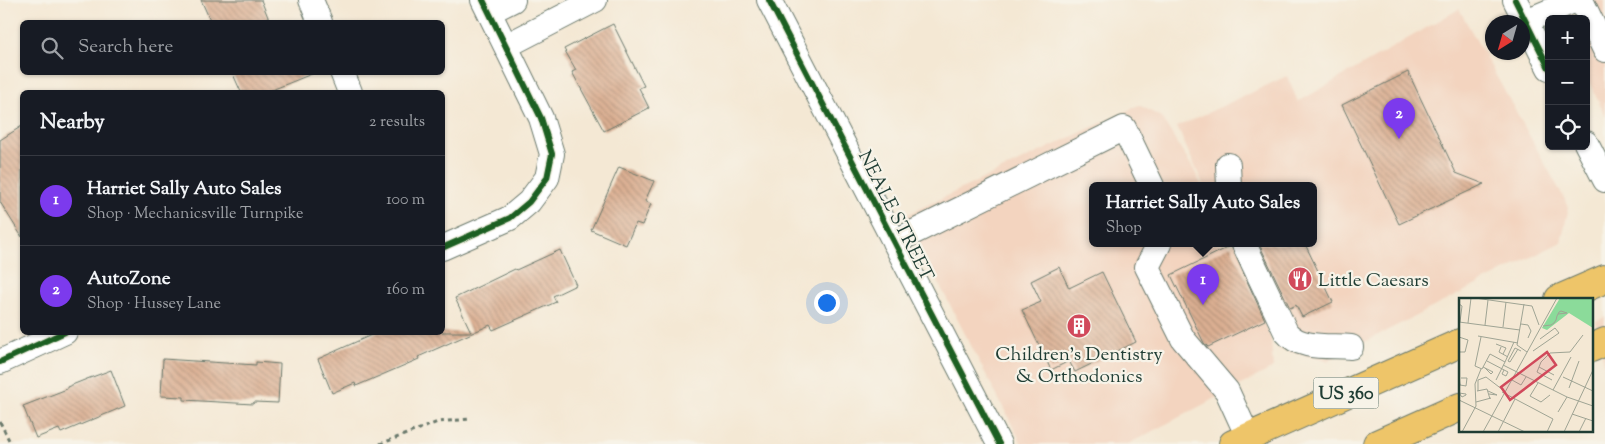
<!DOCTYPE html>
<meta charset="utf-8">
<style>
body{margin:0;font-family:"Sorts Mill Goudy",serif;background:#242831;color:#f1f3f6}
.controls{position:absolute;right:15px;top:15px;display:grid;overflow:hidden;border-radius:8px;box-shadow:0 1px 4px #0004}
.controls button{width:45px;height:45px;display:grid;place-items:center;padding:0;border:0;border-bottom:1px solid #363941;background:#171b24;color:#f1f3f6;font:25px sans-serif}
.compass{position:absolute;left:1485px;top:15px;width:45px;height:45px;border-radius:50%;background:#171b24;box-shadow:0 1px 4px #0004;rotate:217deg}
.you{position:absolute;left:826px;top:302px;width:18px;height:18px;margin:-12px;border:4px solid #fff;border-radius:50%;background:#1a73e8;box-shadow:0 0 0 8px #1a73e833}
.badge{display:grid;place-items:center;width:32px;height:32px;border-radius:50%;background:#7c3aed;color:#fff;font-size:16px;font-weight:700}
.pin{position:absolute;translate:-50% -41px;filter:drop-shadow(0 1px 2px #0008)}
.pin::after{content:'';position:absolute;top:26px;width:18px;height:15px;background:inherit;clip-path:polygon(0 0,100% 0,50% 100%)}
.popup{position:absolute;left:1089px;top:182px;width:228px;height:65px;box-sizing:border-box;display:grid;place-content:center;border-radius:8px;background:#171b24;filter:drop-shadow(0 1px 4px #0005);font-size:16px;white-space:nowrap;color:#9ea1a6}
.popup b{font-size:19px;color:#f1f3f6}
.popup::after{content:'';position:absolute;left:50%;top:100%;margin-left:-10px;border:10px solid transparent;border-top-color:#171b24}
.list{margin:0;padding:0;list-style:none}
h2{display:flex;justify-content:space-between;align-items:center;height:65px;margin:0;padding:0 20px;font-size:21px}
h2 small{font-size:16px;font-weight:400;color:#9ea1a6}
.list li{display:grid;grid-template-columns:32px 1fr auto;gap:15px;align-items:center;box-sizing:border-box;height:90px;padding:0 20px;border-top:1px solid #363941}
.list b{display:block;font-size:19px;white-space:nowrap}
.list p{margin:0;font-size:16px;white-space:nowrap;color:#9ea1a6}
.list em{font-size:16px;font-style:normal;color:#9ea1a6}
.icon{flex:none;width:28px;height:28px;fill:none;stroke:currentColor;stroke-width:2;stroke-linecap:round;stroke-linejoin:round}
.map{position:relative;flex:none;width:1605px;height:444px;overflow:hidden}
.search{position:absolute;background:#171b24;box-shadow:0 1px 4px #0004;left:20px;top:20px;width:425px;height:55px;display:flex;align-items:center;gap:12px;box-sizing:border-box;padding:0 18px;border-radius:8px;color:#9ea1a6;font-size:19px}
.panel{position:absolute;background:#171b24;box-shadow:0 1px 4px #0004;left:20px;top:90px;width:425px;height:245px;border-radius:8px}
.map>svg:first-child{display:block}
.built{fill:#f3d4bf}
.building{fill:url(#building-back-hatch)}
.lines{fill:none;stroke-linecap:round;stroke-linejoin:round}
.minor-casing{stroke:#6a796c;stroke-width:26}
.highway-casing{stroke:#6a796c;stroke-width:30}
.path{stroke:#6a796c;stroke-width:3;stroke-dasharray:4 4;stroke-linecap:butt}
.minor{stroke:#fff;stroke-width:24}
.highway{stroke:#eec569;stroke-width:28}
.cycleway-casing{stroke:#f7f3e8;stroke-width:9}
.cycleway{stroke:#1b5e20;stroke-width:6}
.labels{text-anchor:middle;stroke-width:4.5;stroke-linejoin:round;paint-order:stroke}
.shield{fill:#f7f3e8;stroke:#60746a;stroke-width:1}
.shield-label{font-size:18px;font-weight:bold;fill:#1f3d34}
.street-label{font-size:19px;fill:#1f3d34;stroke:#f7f3e8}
.poi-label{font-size:19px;fill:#1f3d34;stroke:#f7f3e8;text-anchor:start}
.inset-road{fill:none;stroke:#9fa494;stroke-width:1}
.view{fill:#d1495b;fill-opacity:0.15;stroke:#d1495b;stroke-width:2.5}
.inset-edge{fill:none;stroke:#1f3d34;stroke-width:2.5}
</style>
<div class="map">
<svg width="1605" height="444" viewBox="0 0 1605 444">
<defs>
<pattern id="building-back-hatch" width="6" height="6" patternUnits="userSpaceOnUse" patternTransform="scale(1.25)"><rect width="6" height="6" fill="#dbaf92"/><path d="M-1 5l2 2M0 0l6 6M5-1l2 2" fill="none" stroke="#b19078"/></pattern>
</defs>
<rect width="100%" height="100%" fill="#f7f3e8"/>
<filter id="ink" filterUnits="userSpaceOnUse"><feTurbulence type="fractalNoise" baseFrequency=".02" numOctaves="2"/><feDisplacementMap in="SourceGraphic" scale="10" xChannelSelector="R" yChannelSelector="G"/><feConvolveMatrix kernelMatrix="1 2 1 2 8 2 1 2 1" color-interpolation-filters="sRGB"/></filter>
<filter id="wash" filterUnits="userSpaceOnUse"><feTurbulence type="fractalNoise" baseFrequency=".0096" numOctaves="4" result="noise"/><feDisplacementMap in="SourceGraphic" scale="20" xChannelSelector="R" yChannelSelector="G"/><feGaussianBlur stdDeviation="1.12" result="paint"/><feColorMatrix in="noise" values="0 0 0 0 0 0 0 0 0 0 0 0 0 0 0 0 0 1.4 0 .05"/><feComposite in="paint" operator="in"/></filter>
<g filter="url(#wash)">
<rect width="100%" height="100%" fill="#f4e8d4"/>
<path class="built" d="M1551,0H1605V116L1586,75V19H1560Z
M1459,9L1569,207L1561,242L1327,361L1279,349L1231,244H1313V186H1204L1177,127L1287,76L1298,102Z
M1139,105L1161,117L1194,170L1202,186H1093V244H1229L1271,339L1273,368L1128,444H1022L904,216Z
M1605,317V369L1596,321Z"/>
<g id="blocks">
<path class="building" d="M201,0H261L270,22H211Z
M613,24L644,86L639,88L649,108L604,131L572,72L576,70L564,49Z
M232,72H314V73L267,92H241Z
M1408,72L1456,173L1484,184L1399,224L1342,105Z
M22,126V237L0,202V140Z
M619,167L654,181L645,201L651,204L642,225L636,223L626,245L591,230Z
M1259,244H1305L1333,302L1302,317L1296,305L1290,308Z
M1231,246L1265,320L1208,347L1204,343L1171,275Z
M560,250L576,285L553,296L556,302L493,330L490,325L418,357L419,359L356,386L355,383L332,393L318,359L378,332H471L455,298L515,269L516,270Z
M1059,267L1069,288L1102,272L1136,342L1075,372L1069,361L1051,370L1022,310L1041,302L1031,281Z
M163,359L256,365V362L280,364L278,403L254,402L253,404L184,400V397L161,396Z
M111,370L125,406L61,433L59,429L36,438L23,406L67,389V387L87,379Z"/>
</g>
</g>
<g filter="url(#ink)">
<use href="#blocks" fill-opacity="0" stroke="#6a796c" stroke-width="1"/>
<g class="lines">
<defs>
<path id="minor" d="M311,0L320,22
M769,0L999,444
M1515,0L1549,68
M1581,0L1605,50
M489,12L513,0
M1526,21L1576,0
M506,46L595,0
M342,72L350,92
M1586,143L1605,180
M1228,165L1229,186
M894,242L1124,128L1152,186
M1159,244L1147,267L1183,339L1227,391L1248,437
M1244,244L1286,332C1300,350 1330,345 1351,347
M442,248L510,218L529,202L547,178L552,154L541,118L483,0
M0,362L65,332"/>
<path id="highway" d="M1559,299L1605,279
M1591,348L1605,342
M1233,444L1460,343
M1377,444L1460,407"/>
</defs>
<use href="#minor" class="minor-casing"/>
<use href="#highway" class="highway-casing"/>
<path class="path" d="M0,422L11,444
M380,444L438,422L470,419"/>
<use href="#minor" class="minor"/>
<use href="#highway" class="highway"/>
<defs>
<path id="cycleway" d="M769,0L999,444
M1515,0L1549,68
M442,248L510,218L529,202L547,178L552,154L541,118L483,0
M0,362L65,332"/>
</defs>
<use href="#cycleway" class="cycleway-casing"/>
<use href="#cycleway" class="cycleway"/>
</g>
</g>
<defs>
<symbol id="restaurant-disc" viewBox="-11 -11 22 22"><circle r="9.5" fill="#d1495b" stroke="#f7f3e8"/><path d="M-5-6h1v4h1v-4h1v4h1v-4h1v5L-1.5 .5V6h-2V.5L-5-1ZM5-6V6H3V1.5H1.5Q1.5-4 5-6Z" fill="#fff"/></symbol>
<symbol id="building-disc" viewBox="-11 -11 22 22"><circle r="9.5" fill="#d1495b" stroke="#f7f3e8"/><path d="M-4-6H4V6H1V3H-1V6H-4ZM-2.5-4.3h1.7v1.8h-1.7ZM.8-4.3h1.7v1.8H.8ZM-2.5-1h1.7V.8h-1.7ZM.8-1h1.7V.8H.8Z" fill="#fff"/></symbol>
</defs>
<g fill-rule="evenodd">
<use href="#restaurant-disc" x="1286" y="265" width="28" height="28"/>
<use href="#building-disc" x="1065" y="312" width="28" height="28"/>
</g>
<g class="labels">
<rect class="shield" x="1313.5" y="377.5" width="65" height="31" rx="4"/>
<g class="shield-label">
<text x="1346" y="399">US 360</text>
</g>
<g class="street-label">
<text transform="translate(897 215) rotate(63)" y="7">NEALE STREET</text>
</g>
<g class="poi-label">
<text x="1318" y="286">Little Caesars</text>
<text x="1079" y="360" text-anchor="middle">Children's Dentistry<tspan x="1079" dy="22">&amp; Orthodonics</tspan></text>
</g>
</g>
<g transform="translate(1459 298)">
<rect width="134" height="134" fill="#f4e8d4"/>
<path d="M101,0H134V30L110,15L88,32L83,30Z" fill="#8bdb9a"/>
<path class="inset-road" d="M16,0L73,8L80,27M0,6L3,8L1,24M65,6L58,47L68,54M0,24L61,32M9,25L12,0M62,26L69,27L72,33L69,40M26,27L29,2M84,28L92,27L95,25L97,22L98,18L100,14L102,13L108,15L99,16M44,29L47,4M19,38L59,45M0,39L9,42L6,54H0M22,39L16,68L23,71L31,56L46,64L37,82M37,46L47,50L44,56M42,49L40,54L49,59M74,53L100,35L96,30L81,41M28,63L49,74L47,78L43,76L45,72M49,63L56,50L62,53M49,63L51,64L59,51M46,64L55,44M44,67L108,99L134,108M24,69L34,74L32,76L26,70M80,69L95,77M0,79L1,87L7,88L8,80H2M104,79L134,93M53,82L62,87L67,79M93,82L78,74L82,64L91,55L111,54L124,37M79,85L71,98L82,104L91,97M110,90L120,63M94,92L112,59M18,93L28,91L31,101M19,93V82L27,79L44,92M29,93L38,97L30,96M43,94L94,121L88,134M0,95L7,96V97L3,99ZM0,102L66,134M17,104L32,100M99,114L108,99M113,116L134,123M3,134L17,108L16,86L22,71M24,134L98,0M39,134L56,101M105,134L134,72M120,134L127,120"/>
<path class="view" d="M88,54L97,67L51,102L42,89Z"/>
<rect width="134" height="134" class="inset-edge"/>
</g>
</svg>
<div class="controls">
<button>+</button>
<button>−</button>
<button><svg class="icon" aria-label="locate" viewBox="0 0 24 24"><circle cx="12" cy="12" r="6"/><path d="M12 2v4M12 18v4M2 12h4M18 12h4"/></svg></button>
</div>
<svg class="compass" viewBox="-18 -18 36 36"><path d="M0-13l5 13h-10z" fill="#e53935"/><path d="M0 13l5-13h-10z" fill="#9ea1a6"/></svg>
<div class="you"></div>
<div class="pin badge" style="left:1203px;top:305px">1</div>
<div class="popup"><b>Harriet Sally Auto Sales</b>Shop</div>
<div class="pin badge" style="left:1399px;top:139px">2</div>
<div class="search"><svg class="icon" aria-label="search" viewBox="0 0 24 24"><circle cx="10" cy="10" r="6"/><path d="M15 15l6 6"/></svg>Search here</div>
<section class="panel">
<h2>Nearby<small>2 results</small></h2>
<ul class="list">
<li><span class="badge">1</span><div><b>Harriet Sally Auto Sales</b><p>Shop · Mechanicsville Turnpike</p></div><em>100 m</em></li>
<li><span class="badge">2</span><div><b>AutoZone</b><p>Shop · Hussey Lane</p></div><em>160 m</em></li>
</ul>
</section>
</div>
